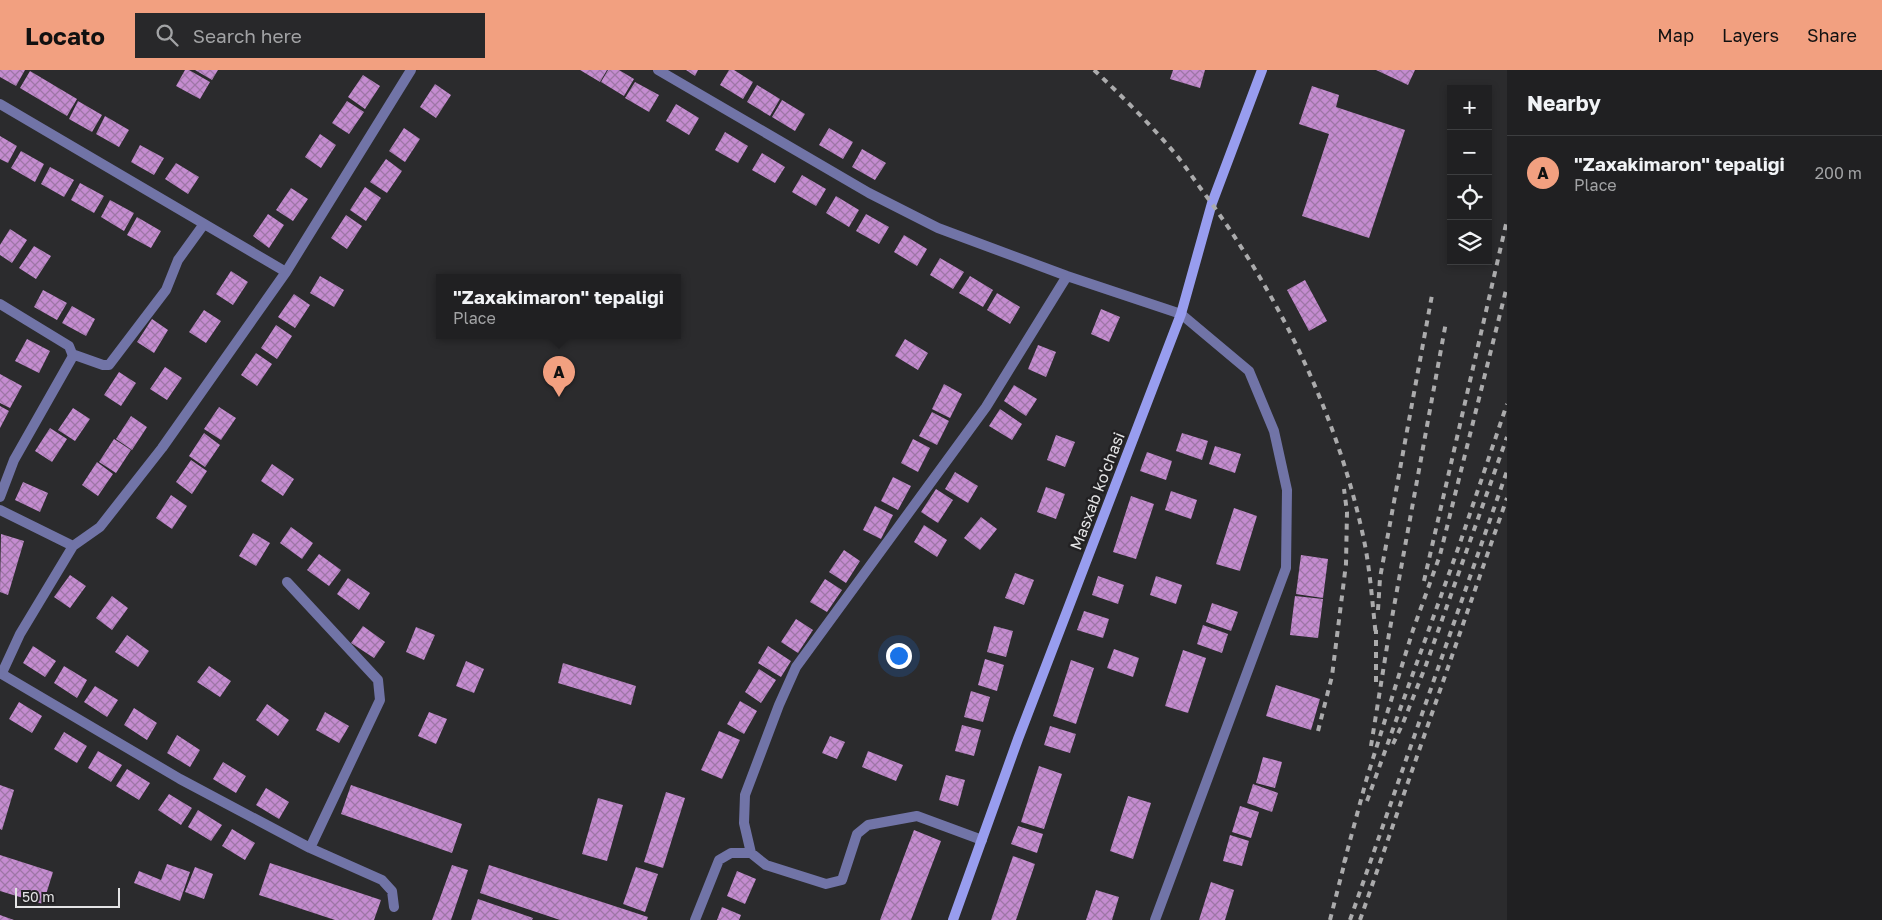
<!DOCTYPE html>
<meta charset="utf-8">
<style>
body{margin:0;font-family:"Golos Text",sans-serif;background:#28282a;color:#f1f3f6}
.controls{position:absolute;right:15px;top:15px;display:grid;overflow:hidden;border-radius:0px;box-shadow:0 2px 8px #0003}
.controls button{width:45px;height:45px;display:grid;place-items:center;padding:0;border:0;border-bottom:1px solid #3d3e40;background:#202022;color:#f1f3f6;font:25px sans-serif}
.scale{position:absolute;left:15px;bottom:12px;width:105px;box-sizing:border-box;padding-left:5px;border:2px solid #e4e4e5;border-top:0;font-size:14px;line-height:18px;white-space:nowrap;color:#e4e4e5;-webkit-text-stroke:4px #222123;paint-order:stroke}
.you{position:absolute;left:898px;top:585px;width:18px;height:18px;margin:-12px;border:4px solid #fff;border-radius:50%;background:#1a73e8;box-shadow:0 0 0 8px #1a73e833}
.badge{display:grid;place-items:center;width:32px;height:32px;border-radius:50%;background:#f2a080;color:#111;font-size:16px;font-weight:700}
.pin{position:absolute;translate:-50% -41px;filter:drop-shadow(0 1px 2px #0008)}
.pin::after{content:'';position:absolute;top:26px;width:18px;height:15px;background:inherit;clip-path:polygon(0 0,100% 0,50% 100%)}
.popup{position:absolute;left:436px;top:204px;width:245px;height:65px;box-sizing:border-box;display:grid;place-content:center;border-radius:0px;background:#202022;filter:drop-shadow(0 1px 4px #0005);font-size:16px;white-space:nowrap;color:#a2a3a5}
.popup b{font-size:19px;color:#f1f3f6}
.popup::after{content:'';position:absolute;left:50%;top:100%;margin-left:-10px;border:10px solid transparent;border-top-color:#202022}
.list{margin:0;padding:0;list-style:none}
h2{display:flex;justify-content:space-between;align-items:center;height:65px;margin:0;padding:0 20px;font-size:21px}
h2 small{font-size:16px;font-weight:400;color:#a2a3a5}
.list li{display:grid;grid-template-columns:32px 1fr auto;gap:15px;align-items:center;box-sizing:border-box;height:75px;padding:0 20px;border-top:1px solid #3d3e40}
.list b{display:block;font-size:19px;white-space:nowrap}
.list p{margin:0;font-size:16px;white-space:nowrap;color:#a2a3a5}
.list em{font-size:16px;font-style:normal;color:#a2a3a5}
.icon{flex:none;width:28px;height:28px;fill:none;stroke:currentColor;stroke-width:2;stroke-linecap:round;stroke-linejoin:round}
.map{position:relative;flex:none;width:1507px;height:850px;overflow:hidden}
header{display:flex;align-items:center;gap:30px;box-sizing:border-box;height:70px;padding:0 25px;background:#f2a080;color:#111}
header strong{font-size:24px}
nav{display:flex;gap:28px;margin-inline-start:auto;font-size:18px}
.search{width:350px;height:45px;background:#28282a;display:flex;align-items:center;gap:12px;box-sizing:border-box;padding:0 18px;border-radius:0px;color:#a2a3a5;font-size:19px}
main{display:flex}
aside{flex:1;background:#202022}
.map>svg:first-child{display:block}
.building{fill:url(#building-cross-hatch)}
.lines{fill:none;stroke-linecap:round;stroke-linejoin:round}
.street{stroke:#7174a7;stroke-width:10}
.secondary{stroke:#989def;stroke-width:10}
.rail{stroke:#ababac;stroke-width:4;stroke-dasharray:6 6;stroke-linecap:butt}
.labels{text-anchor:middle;stroke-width:5;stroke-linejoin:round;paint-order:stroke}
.street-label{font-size:16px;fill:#e4e4e5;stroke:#222123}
</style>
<header>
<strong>Locato</strong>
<div class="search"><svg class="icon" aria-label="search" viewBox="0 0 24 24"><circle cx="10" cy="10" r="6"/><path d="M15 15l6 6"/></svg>Search here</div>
<nav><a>Map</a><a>Layers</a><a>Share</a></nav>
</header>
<main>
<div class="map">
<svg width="1507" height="850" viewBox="0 0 1507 850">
<defs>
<pattern id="building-cross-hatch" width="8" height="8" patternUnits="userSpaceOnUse" patternTransform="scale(1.25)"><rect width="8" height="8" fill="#c58cd0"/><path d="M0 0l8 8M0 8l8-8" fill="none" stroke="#9e76a6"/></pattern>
</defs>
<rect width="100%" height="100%" fill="#2b2b2d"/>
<path class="building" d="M0,0H25L16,16L0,7Z
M185,0H189L210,12L200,29L176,16Z
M195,0H218L212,10Z
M580,0H607L600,12Z
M608,0H619L634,9L624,26L601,12Z
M686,0H698L695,6Z
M729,0H734L753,12L743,29L720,15Z
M1173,0H1205L1200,18L1170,9Z
M1376,0H1415L1408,15Z
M30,1L77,29L67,46L20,18Z
M363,5L380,16L365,39L348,27Z
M635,12L659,25L649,42L625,28Z
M435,14L451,25L436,48L420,37Z
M757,15L780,29L770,46L747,32Z
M1312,16L1339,25L1336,37L1405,60L1369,168L1302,146L1329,64L1299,54Z
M782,30L805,44L795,61L772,47Z
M78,31L102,45L92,62L69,49Z
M347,31L364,42L349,64L332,53Z
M676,34L699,48L689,65L666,51Z
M105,46L129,60L119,77L96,64Z
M404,58L420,69L405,92L389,81Z
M829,58L853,72L843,89L819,75Z
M725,62L748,76L738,93L715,80Z
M320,64L336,75L321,98L305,87Z
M0,66L17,76L8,93L0,89Z
M140,75L164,88L154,105L131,92Z
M862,79L886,93L875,110L852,97Z
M21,81L44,94L35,112L11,98Z
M762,83L785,97L775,113L752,100Z
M386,89L402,101L387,123L370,112Z
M176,93L199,107L188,124L165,109Z
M50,97L74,110L64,127L41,114Z
M802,105L826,119L816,136L792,122Z
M80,113L104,126L94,143L71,130Z
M365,117L381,128L366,151L350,140Z
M291,118L308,129L293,151L276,140Z
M836,126L859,140L849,157L826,143Z
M110,130L134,143L124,161L101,147Z
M268,144L284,155L269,178L253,166Z
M866,144L889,157L879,174L856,161Z
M346,145L362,156L347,179L331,168Z
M137,147L161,161L151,178L127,165Z
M10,159L27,170L12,193L0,185V175Z
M904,165L927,179L917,196L894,182Z
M34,176L51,186L36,209L19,198Z
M940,188L964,202L953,219L930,205Z
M231,201L248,212L233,235L216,224Z
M320,206L344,220L334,237L310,223Z
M970,206L993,220L983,237L959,223Z
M1305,210L1327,251L1309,261L1287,220Z
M43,220L67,233L57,250L34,237Z
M997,223L1020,237L1010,254L987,240Z
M294,224L310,235L295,258L278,247Z
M72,236L95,249L86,266L62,253Z
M1101,239L1120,247L1109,272L1091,264Z
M204,240L221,251L206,273L189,262Z
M152,249L168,260L154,283L137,272Z
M276,255L292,266L277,289L261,278Z
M27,269L50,281L39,303L15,291Z
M905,269L928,283L918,300L895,286Z
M1038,275L1056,282L1046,307L1028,299Z
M256,283L272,294L257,316L241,305Z
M165,297L182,308L167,330L150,319Z
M119,302L136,313L121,336L104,325Z
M0,304L22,316L10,338L0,333Z
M944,314L962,324L950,348L932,339Z
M1014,315L1037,329L1026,346L1004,331Z
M0,336L9,341L0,358Z
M219,337L236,348L221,370L204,359Z
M73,338L90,349L75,371L58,360Z
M1000,339L1022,354L1012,370L989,356Z
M932,342L949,351L937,375L919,366Z
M131,346L147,357L132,380L116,369Z
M50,358L67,369L52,392L35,381Z
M204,363L220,375L205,397L189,386Z
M1182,363L1208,371L1202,390L1176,381Z
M1056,365L1075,372L1065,397L1047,390Z
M114,369L131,380L116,403L99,392Z
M913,369L930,378L918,402L901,393Z
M1215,376L1241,384L1235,403L1209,394Z
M1147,382L1172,391L1166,410L1140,401Z
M191,390L207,401L192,424L176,412Z
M97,392L113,404L98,426L82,415Z
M272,394L294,409L283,426L261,411Z
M955,402L978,416L968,433L945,419Z
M893,407L911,416L898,440L881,431Z
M23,412L48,423L40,442L15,430Z
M1046,417L1065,424L1056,449L1037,442Z
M936,419L953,430L938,453L921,442Z
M1171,421L1197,430L1191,449L1165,440Z
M171,425L187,436L172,459L156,448Z
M1131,426L1154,434L1136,489L1113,482Z
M875,436L893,445L881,469L863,460Z
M1234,438L1257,446L1240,501L1216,494Z
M981,447L997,459L980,480L964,468Z
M924,455L947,470L937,487L914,472Z
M291,457L313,473L302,489L280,473Z
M253,463L270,473L256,496L239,486Z
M1,464L24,471L8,525L0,522Z
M844,480L860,491L846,513L829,502Z
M319,484L341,500L329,516L307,500Z
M1301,485L1328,489L1323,528L1296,524Z
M1015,503L1034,510L1024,535L1005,528Z
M70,505L86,516L70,538L54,527Z
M1098,506L1124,515L1118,534L1092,525Z
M1156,506L1182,515L1176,534L1150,525Z
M348,508L370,523L359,540L337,524Z
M825,509L842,520L827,542L810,532Z
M112,526L128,538L112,560L96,548Z
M1295,526L1323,529L1318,568L1290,565Z
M1212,533L1238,542L1231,561L1206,552Z
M1084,541L1109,549L1103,568L1077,560Z
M796,549L813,560L798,583L781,572Z
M1203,555L1228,564L1222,583L1197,574Z
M363,556L385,572L374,588L351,573Z
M994,556L1013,561L1006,587L987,582Z
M416,557L435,565L424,590L406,582Z
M127,565L149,581L138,597L115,582Z
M33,576L56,591L45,607L23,593Z
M768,576L791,591L781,607L758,593Z
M1114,579L1139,588L1133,607L1107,598Z
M1183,580L1206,588L1188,643L1165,636Z
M985,589L1004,595L997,621L978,615Z
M1071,590L1094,598L1076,654L1053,646Z
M466,591L484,599L474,623L456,616Z
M563,593L636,616L631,635L558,613Z
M64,596L87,610L77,628L54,613Z
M209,596L231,611L220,627L197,612Z
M759,599L776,610L761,633L745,622Z
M1276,615L1320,629L1311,660L1266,646Z
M95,616L118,630L107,647L84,632Z
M971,621L990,627L983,652L964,647Z
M740,631L757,641L744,664L727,654Z
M19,632L42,646L32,663L9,649Z
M267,634L289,650L278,666L256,650Z
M134,638L157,653L147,670L124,655Z
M325,642L349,656L339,673L316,660Z
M429,642L447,649L436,674L418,666Z
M962,655L981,660L974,686L955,681Z
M1050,656L1076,664L1070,683L1044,675Z
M719,661L740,670L722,709L701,700Z
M64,662L87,676L77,693L54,679Z
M177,665L200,680L190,697L167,683Z
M830,666L845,672L837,689L822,683Z
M98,681L122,695L111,712L88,698Z
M868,681L903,695L896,711L862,697Z
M1263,687L1282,692L1275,718L1256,713Z
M223,692L246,706L236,723L213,709Z
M1039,696L1062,704L1044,759L1021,752Z
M127,699L150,713L139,730L116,716Z
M946,705L965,710L958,736L939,730Z
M1253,714L1278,723L1272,742L1247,733Z
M0,715L14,720L2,760L0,759Z
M351,715L462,754L452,783L341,744Z
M266,718L289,732L279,749L256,735Z
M666,722L685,728L663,798L644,792Z
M169,724L192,738L181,755L158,740Z
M1128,726L1151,733L1133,789L1110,781Z
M598,728L623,735L607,791L582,784Z
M1240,736L1259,742L1251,768L1232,762Z
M198,740L222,755L211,771L188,757Z
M1018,756L1043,764L1037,783L1011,774Z
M232,759L255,773L245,790L222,776Z
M914,760L941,771L911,850H880Z
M1230,765L1249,771L1242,796L1223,791Z
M0,785L53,802L43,834L0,821Z
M1013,786L1035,794L1016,850H991Z
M270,793L381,830L374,850H335L259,825Z
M167,794L190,802L180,831L134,813L139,801L161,810Z
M452,795L468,800L451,850H432Z
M489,795L648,847L647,850H560L480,823Z
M195,797L213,804L204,829L185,822Z
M636,797L658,804L645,842L623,834Z
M737,801L756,809L745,834L727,826Z
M1211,812L1234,820L1225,850H1199Z
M1096,820L1119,827L1112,850H1086Z
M478,829L533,848L532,850H471Z
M722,837L741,845L739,850H717Z
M0,845L14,850H0Z"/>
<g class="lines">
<path class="street" d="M658,0L869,123L938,158L1067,206L1181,244L1249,301L1274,361L1287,420L1286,498L1155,850
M0,34L286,202
M0,234L69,276L73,286L14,390L0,427
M72,284L103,295H109L166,220L178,190L204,154
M0,440L73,476
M287,512L378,610L380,630L310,778
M0,603L180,709L310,778L382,810L392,821L394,837
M2,603L20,564L73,476L100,457L162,378L286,202L411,0
M982,770L917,746L868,755L857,764L842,810L826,814L766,795L751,783L744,753L745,725L779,635L796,597L986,337L1067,206
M695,850L719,790L731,783H751"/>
<path class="secondary" d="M953,850L1018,669L1181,244L1212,133L1262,0"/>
<path class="rail" d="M1094,0C1123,27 1152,56 1178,87C1188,100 1197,114 1207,127C1279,226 1335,340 1362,461C1370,495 1372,531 1376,566
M1424,511L1507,150
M1378,540L1380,508L1432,225
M1376,612V560
M1318,661L1332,606L1346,494L1347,442L1344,419
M1393,674L1403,653L1426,595L1507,367
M1371,676L1389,564L1446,252
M1367,731L1459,476L1507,334
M1344,793L1366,711L1413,560L1440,485L1507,216
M1330,850L1346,787
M1350,850L1507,401
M1360,850L1507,428"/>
</g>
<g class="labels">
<g class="street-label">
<text transform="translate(1097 421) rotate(-69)" y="6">Masxab ko'chasi</text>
</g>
</g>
</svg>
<div class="controls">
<button>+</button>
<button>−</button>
<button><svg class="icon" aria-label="locate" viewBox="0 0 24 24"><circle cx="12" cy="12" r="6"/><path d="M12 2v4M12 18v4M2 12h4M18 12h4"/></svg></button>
<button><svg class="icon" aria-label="layers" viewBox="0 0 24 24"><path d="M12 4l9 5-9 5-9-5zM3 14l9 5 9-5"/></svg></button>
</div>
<div class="scale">50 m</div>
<div class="you"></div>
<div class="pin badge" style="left:559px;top:327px">A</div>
<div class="popup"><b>&quot;Zaxakimaron&quot; tepaligi</b>Place</div>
</div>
<aside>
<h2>Nearby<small></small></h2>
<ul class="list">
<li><span class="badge">A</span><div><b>&quot;Zaxakimaron&quot; tepaligi</b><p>Place</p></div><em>200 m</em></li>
</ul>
</aside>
</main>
